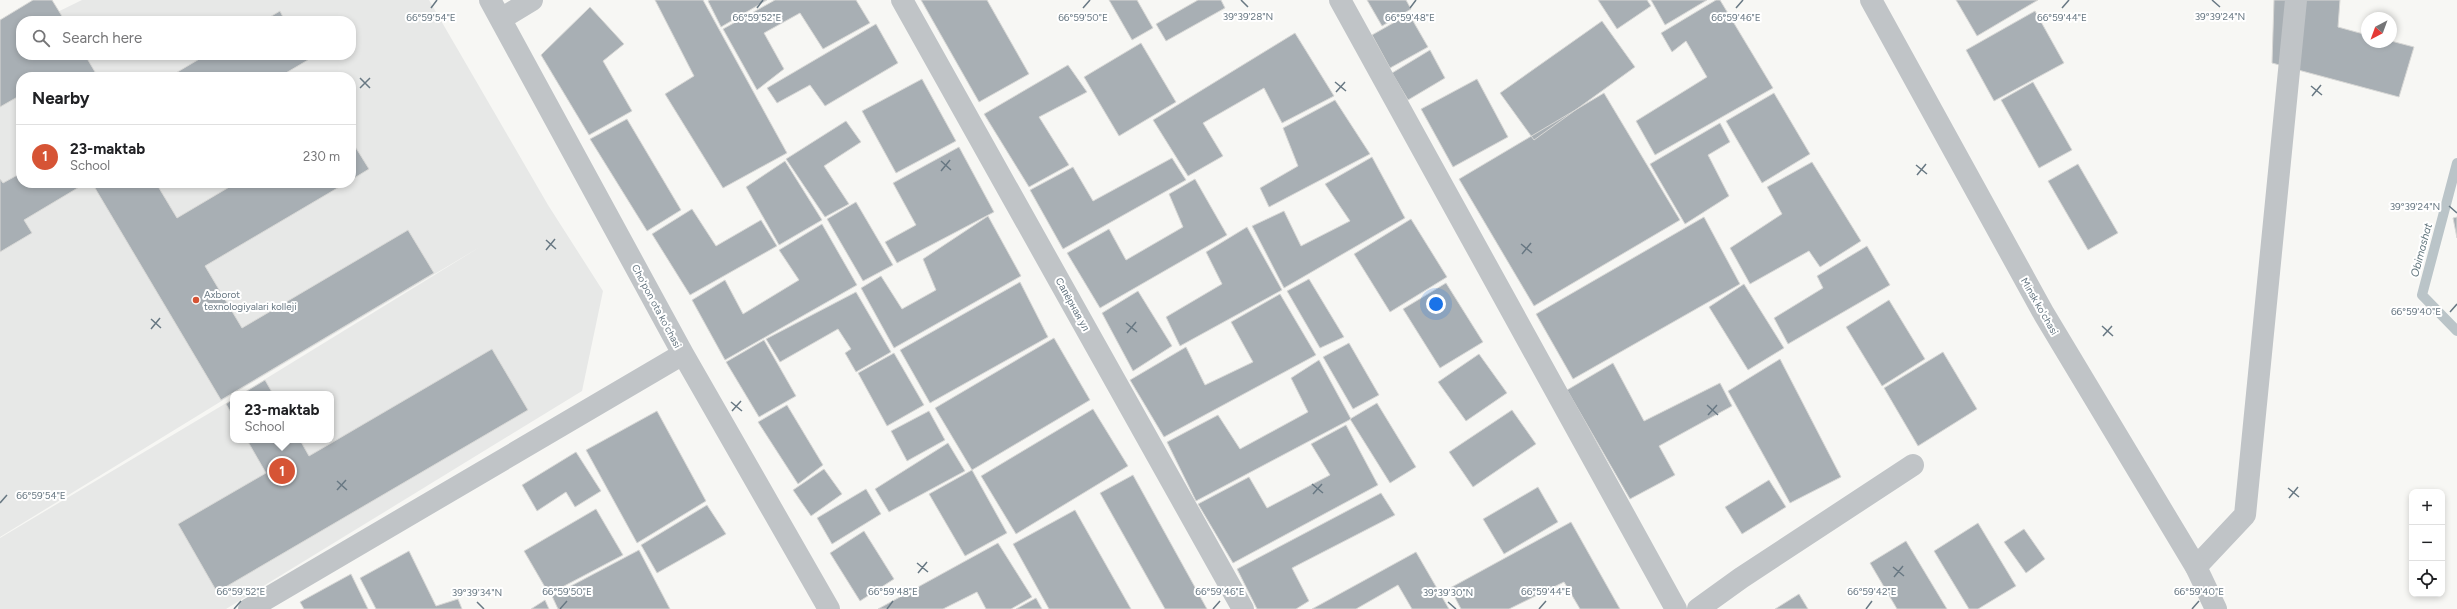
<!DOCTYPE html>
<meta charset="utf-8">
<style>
body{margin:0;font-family:Figtree,sans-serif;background:#f2f2f2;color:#202124}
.controls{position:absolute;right:12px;bottom:12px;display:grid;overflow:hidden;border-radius:8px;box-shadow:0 2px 6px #0003}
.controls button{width:36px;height:36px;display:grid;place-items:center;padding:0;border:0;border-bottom:1px solid #e0e0e0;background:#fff;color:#202124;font:20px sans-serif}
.compass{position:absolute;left:2361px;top:12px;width:36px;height:36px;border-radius:50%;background:#fff;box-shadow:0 2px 6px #0003;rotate:221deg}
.you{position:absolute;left:1436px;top:304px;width:14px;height:14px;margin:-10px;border:3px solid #fff;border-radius:50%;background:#1a73e8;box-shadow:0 0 0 6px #1a73e833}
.badge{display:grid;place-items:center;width:26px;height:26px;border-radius:50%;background:#d65435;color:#fff;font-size:13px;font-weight:700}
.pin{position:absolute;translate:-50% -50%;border:2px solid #fff;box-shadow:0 1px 4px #0006}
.popup{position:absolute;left:230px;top:391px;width:104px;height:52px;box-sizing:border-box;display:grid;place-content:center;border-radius:8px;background:#fff;filter:drop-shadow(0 1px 3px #0005);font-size:13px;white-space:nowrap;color:#757577}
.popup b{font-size:15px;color:#202124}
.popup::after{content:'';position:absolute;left:50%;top:100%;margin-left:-8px;border:8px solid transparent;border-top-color:#fff}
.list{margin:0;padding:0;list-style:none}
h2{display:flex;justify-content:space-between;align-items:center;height:52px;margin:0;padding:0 16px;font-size:17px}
h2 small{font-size:13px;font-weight:400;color:#757577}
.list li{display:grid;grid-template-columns:26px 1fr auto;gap:12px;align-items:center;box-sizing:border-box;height:64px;padding:0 16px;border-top:1px solid #e0e0e0}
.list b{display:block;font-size:15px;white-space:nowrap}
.list p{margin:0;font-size:13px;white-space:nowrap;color:#757577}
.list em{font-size:13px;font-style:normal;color:#757577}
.icon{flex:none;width:22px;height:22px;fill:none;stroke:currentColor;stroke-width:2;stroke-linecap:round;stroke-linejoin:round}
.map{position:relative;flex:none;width:2457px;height:609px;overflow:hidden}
.search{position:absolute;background:#fff;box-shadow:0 2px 6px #0003;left:16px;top:16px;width:340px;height:44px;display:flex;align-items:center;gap:10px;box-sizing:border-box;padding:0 14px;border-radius:16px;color:#757577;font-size:15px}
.panel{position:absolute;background:#fff;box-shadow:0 2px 6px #0003;left:16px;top:72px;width:340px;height:116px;border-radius:16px}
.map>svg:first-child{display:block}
.built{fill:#e7e8e7;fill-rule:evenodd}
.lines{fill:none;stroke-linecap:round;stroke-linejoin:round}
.stream{stroke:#bac4c8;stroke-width:10}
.building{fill:#a8afb4;stroke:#d8d8d6}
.minor{stroke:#c0c4c7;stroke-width:22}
.tertiary{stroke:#c0c4c7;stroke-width:22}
.ticks{fill:none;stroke:#687883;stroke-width:1.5}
.poi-dot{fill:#d65435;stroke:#fff;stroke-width:1.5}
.labels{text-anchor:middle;stroke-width:4;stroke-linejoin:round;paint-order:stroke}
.poi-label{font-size:10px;fill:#687883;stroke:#fff;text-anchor:start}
.street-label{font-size:10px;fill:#687883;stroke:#fff}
.water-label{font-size:11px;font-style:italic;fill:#64787f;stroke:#fff}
.ticks-label{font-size:10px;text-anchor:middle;fill:#687883;stroke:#fff;stroke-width:4;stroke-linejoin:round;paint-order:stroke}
</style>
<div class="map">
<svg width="2457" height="609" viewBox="0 0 2457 609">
<rect width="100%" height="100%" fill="#f7f7f4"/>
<path class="built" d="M82,0H429L548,205L603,291L582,391L226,609H0V538L233,399V440H331V394H241L480,247L233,394L0,537V40L21,55H351V21H39ZM21,77H351V183H21Z"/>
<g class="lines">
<path class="stream" d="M2457,163L2422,295L2457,331"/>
</g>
<path class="building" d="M33,0H52L65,21H21V55H85L98,77H21V95L0,107V20Z
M655,0H703L787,153L723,188L665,94L694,76Z
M710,0H767L721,27L708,1Z
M775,0H856L870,23L823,49L800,13L764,33L784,69L757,90L723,29Z
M921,0H987L1029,74L979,102Z
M1109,0H1137L1153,28L1132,40Z
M1198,0H1221L1225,8L1166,41L1156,24Z
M1367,0H1406L1411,9L1382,26Z
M1598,0H1647L1651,6L1617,29Z
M1651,0H1707L1665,25Z
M1716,0H1720L1773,88L1655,155L1636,121L1707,77L1686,41L1672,52L1661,33Z
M1956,0H2038L1977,36Z
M2274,0H2340L2338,27L2367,35V42L2391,41L2414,47L2399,97L2272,63Z
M590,7L624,44L603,61L632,111L589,135L541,55Z
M280,11L285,21H263Z
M2035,11L2064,63L1994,101L1966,50Z
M1409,14L1428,47L1390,68L1372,35Z
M1602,21L1635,67L1534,140L1500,93Z
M876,24L898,63L825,106L810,85L777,103L767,88Z
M1295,33L1334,96L1282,123L1264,88L1203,123L1223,156L1188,176L1153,120Z
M1141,43L1176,102L1119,136L1084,77Z
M1430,50L1445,78L1408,100L1392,73Z
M206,55H306L308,60L279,77H169Z
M1068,65L1087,92L1039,117L1069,165L1029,187L984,114Z
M922,79L956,141L896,173L862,111Z
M1477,79L1508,137L1453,167L1421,109Z
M2033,82L2072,150L2039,168L2001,100Z
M1604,93L1680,220L1534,306L1459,179Z
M1774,93L1810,154L1762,183L1726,121Z
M1335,100L1370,154L1269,207L1260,188L1298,166L1283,128Z
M627,119L681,210L647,231L590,139Z
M846,121L861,142L824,166L849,204L825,217L786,159Z
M1720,123L1730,142L1708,155L1729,196L1685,224L1650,164Z
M351,140L369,169L351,180Z
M959,147L994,212L897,263L885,242L916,225L893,183Z
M1372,157L1405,218L1284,288L1252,226L1284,211L1301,246L1350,221L1325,184Z
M1172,158L1186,180L1063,249L1030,190L1073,167L1093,201Z
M785,161L822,220L779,245L746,187Z
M1812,162L1861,241L1820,267L1809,251L1750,284L1730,248L1782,214L1767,187Z
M2078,164L2118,233L2088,250L2048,181Z
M21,173V183H86L24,220L32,233L0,252V179L3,183Z
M1195,179L1227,235L1100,308L1067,253L1109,229L1126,260L1183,227L1169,194Z
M92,183H156L177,218L236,183H346L205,266L242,328L408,230L434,273L221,400Z
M856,202L893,265L863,281L827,219Z
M692,209L716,246L761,220L777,246L690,295L652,234Z
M988,216L1021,276L894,348L861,288L881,276L902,309L936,290L923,259Z
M1704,217L1740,284L1573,379L1536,314Z
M2457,217V238L2453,218Z
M1411,219L1447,277L1390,312L1354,254Z
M822,224L857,285L725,360L692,300L725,280L743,314L799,280L779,250Z
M1247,227L1282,290L1180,346L1166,317L1222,284L1206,252Z
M1867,246L1890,285L1788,344L1774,318L1823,288L1817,276Z
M1309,279L1344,337L1320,348L1287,291Z
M1020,282L1048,337L930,403L900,350Z
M1446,283L1483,342L1440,368L1403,309Z
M1744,284L1784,348L1748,370L1709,307Z
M1138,291L1172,346L1133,371L1102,313Z
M856,292L891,352L856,372L845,353L851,349L838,329L780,362L766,339Z
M1280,294L1316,355L1164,437L1130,380L1186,347L1205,385L1253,362L1231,322Z
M1889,300L1925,359L1882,386L1846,327Z
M1054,338L1090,400L972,470L935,408Z
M764,340L796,396L759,417L726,362Z
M1349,343L1379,395L1353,409L1323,357Z
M492,349L528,410L217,592L178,524L266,473L247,440H300L309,456Z
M1943,352L1977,409L1918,446L1884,388Z
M894,353L924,405L887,426L858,373Z
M1479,354L1507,393L1466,421L1438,382Z
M1780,359L1841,477L1790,503L1728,391Z
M1319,360L1351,419L1196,501L1167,442L1218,415L1240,449L1308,412L1291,378Z
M1613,363L1644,421L1720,383L1732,406L1659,446L1675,475L1630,499L1567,390Z
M265,380L273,394H242Z
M233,399V416L226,404Z
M1377,403L1416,467L1390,483L1350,419Z
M787,405L823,465L798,484L758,422Z
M1093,409L1128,466L1016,534L981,476Z
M1512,410L1536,444L1473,487L1449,452Z
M657,411L706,501L637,543L586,450Z
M929,411L945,440L907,461L891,431Z
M1346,425L1378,485L1233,563L1198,504L1249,477L1267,508L1330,475L1311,444Z
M948,443L965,471L889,512L875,489Z
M576,452L601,491L575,507L566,492L537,511L522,485Z
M824,469L842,494L811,516L793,490Z
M972,470L1007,533L965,556L929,494Z
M1133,475L1207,609H1165L1100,493Z
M1769,480L1786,507L1742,534L1725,507Z
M1538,487L1558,522L1504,554L1483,519Z
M866,489L881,514L832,544L817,518Z
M1381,493L1395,515L1292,568L1309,601L1296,609H1257L1237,569Z
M707,505L726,534L657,573L641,545Z
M596,509L623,555L549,594L524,551Z
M1075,510L1131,609H1049L1013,544Z
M1571,522L1620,609H1580L1564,582L1509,609H1461L1450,588Z
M1978,523L2016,586L1978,609H1969L1934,551Z
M2024,529L2045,559L2026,573L2004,542Z
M864,531L894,579L860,601L830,553Z
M1906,541L1947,609H1897L1870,563Z
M998,543L1032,597L1011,609H986L977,592L943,609H878Z
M639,550L670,609H558L552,596Z
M409,551L436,606L458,599L462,609H376L360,578Z
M1416,552L1449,609H1412L1398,585L1356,609H1312Z
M351,574L368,609H304L300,602Z
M1799,594L1808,609H1775Z
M1036,598L1042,609H1016Z
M545,600L549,609H531Z"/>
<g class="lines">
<path class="minor" d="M490,0L683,354L829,609
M902,0L1243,609
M1340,0L1676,609
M501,19L532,0
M2196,567L2245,515L2296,0
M249,609L683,354
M1698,609L1741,578L1913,465"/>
<path class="tertiary" d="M1871,0L2044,314L2196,567L2216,609"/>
</g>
<path class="ticks" d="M1241,0L1248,7M2212,0L2220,7M431,8L437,0M757,8L763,0M1083,8L1090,0M1410,8L1416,0M1736,8L1743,0M2062,8L2069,0M360,78L370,88M1335,82L1346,91M2311,86L2322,95M360,88L370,78M1336,92L1345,82M2312,96L2321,85M941,161L951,170M1916,165L1927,174M941,171L950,160M1917,175L1926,164M2449,206L2457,213M546,240L556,249M1521,244L1532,253M546,250L555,239M1522,254L1531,243M2450,312L2457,304M151,319L161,328M1126,323L1137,332M2102,326L2113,336M151,329L160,318M1127,333L1136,322M2103,336L2112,326M731,402L742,411M1707,405L1718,415M732,411L741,401M1708,415L1717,405M337,481L347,490M1312,484L1323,493M2288,488L2299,497M337,490L346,480M1313,494L1322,484M2289,498L2298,487M0,503L7,495M917,563L928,572M1893,567L1904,576M918,573L927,562M1894,577L1903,566M477,602L484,609M1448,602L1456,609M234,609L241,601M560,609L567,601M887,609L893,601M1213,609L1220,601M1539,609L1546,601M1866,609L1872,601M2192,609L2199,601"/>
<circle class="poi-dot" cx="196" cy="300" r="4"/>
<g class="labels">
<g class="poi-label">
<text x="204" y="298">Axborot<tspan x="204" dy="12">texnologiyalari kolleji</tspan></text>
</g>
<g class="street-label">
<text transform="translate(1073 304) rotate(61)" y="4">Сапёрная ул</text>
<text transform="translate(657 306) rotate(62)" y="4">Cho'pon ota ko'chasi</text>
<text transform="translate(2040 306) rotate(60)" y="4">Minsk ko'chasi</text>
</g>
<g class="water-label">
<text transform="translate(2421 250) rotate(-75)" y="4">Obimashat</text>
</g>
</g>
<g class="ticks-label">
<text x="1248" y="20">39°39'28"N</text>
<text x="2220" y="20">39°39'24"N</text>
<text x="431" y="21">66°59'54"E</text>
<text x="757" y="21">66°59'52"E</text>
<text x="1083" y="21">66°59'50"E</text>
<text x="1410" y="21">66°59'48"E</text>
<text x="1736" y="21">66°59'46"E</text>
<text x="2062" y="21">66°59'44"E</text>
<text x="2415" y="210">39°39'24"N</text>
<text x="2416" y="315">66°59'40"E</text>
<text x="41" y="499">66°59'54"E</text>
<text x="241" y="595">66°59'52"E</text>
<text x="567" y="595">66°59'50"E</text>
<text x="893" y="595">66°59'48"E</text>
<text x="1220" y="595">66°59'46"E</text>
<text x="1546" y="595">66°59'44"E</text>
<text x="1872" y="595">66°59'42"E</text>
<text x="2199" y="595">66°59'40"E</text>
<text x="477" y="596">39°39'34"N</text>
<text x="1448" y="596">39°39'30"N</text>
</g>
</svg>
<div class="controls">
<button>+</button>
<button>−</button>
<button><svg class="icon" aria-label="locate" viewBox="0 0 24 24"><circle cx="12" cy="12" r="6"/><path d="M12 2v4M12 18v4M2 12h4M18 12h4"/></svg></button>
</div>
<svg class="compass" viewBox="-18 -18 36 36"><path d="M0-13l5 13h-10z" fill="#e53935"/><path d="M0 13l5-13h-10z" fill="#757577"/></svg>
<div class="you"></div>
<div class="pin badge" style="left:282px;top:471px">1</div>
<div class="popup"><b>23-maktab</b>School</div>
<div class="search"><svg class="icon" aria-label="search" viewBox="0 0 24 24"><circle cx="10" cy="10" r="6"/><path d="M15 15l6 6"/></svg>Search here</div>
<section class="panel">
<h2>Nearby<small></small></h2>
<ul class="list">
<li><span class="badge">1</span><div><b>23-maktab</b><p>School</p></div><em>230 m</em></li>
</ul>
</section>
</div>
